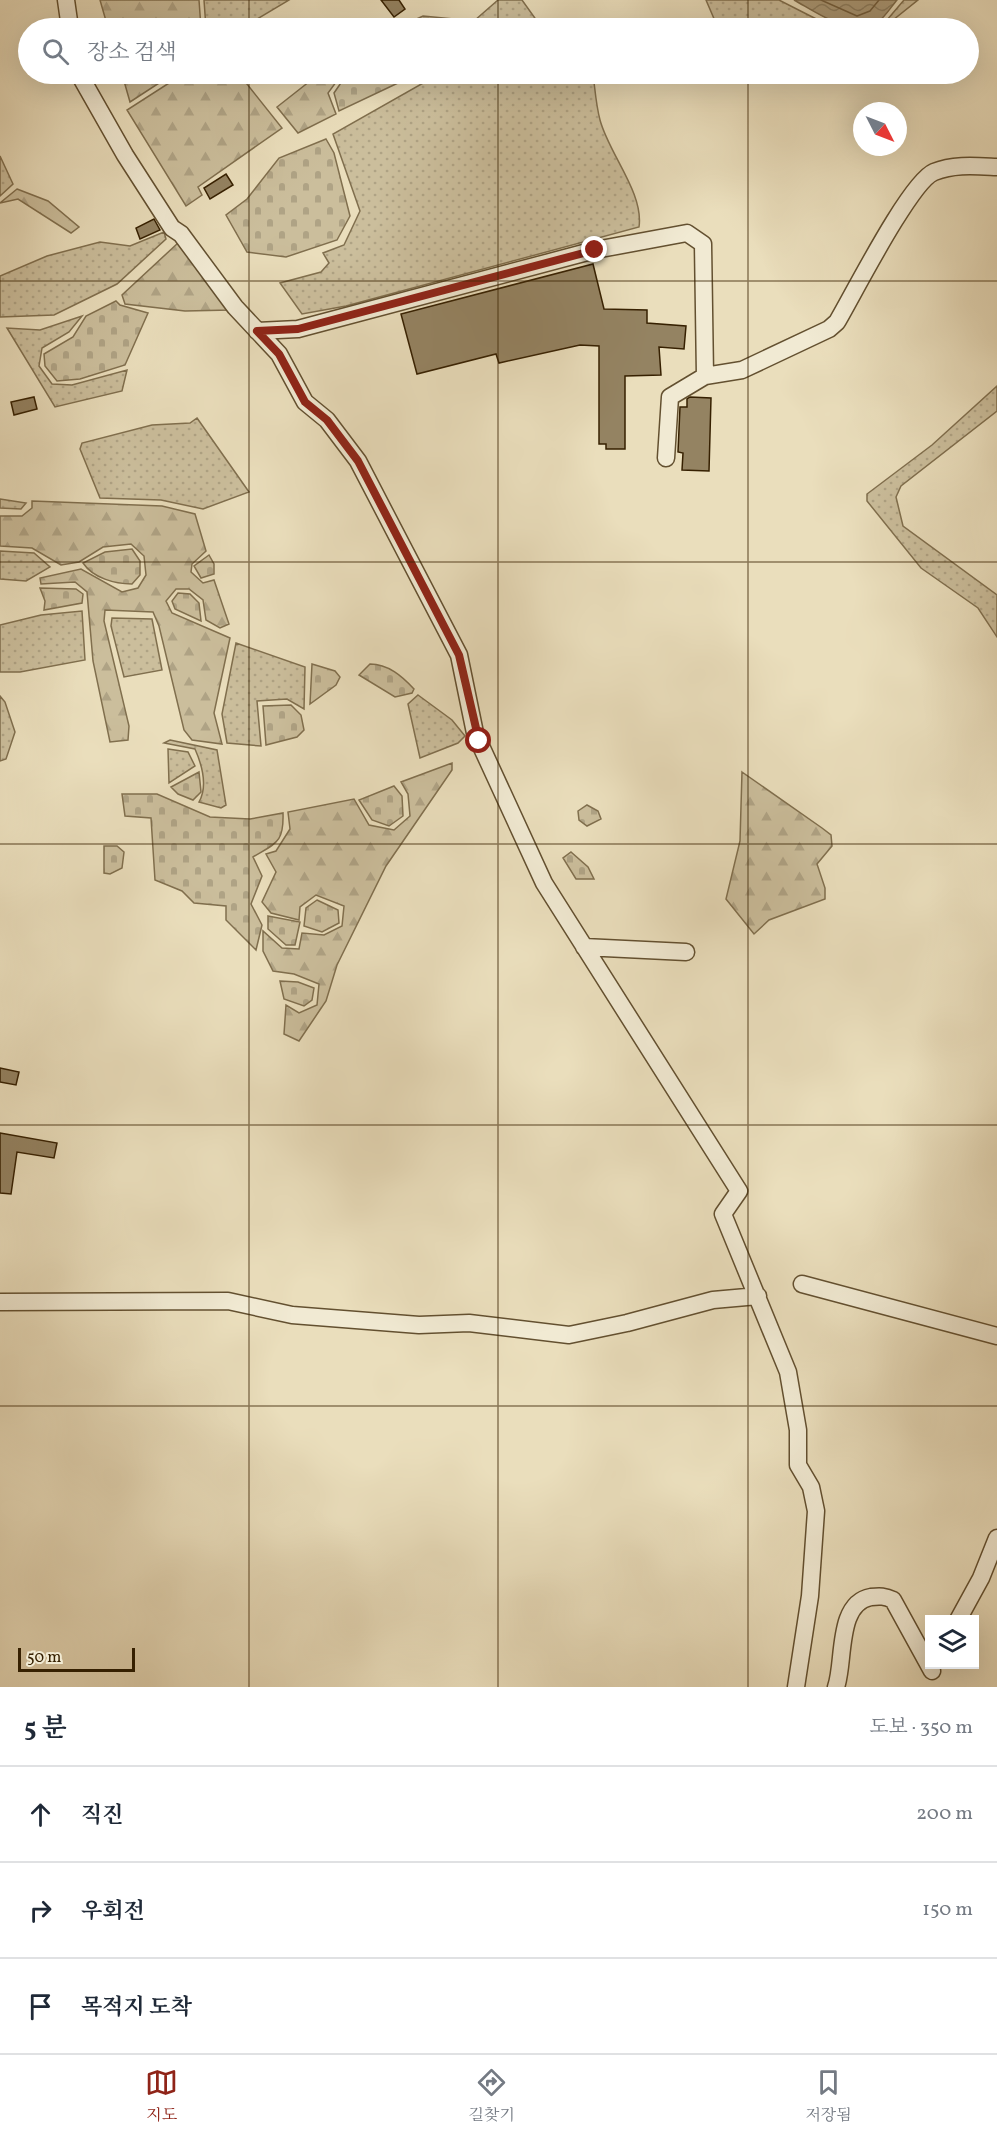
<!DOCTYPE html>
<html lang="ko">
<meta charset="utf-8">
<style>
body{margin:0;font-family:Vollkorn,"Noto Serif KR",serif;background:#f6f6f7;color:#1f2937}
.controls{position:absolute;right:18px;bottom:18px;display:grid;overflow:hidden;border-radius:0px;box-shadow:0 6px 24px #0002}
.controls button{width:54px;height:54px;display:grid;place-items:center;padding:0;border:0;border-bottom:2px solid #e0e1e3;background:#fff;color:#1f2937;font:30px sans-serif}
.compass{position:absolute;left:853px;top:102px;width:54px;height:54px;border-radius:50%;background:#fff;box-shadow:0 6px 24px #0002;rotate:132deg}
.scale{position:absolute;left:18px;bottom:15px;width:117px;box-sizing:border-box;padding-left:6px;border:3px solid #362001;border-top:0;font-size:16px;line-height:21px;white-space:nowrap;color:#362001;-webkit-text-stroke:4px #f1ead3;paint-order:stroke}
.stop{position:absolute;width:18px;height:18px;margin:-14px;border:4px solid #8f2418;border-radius:50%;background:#fff}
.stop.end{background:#8f2418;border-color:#fff;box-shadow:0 2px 6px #0008}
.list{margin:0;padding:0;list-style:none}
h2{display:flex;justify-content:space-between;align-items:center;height:78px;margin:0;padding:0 24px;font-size:26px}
h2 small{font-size:20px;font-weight:400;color:#747a83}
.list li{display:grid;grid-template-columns:39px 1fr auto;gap:18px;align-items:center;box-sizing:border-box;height:96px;padding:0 24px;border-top:2px solid #e0e1e3}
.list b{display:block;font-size:22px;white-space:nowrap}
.list em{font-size:20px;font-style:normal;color:#747a83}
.icon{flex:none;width:33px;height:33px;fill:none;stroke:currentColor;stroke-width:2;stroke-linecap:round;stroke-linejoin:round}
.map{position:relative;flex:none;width:997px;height:1687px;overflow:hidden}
.search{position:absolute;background:#fff;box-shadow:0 6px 24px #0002;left:18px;right:18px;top:18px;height:66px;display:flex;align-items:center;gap:15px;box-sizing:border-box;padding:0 21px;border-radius:33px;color:#747a83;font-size:22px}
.sheet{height:366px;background:#fff}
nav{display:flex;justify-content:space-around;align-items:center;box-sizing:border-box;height:84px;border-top:2px solid #e0e1e3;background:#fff;font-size:16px;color:#747a83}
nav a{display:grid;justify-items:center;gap:3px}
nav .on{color:#8f2418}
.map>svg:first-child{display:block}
.grass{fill:url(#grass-dots);stroke:#806f4e;stroke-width:1.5}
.forest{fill:url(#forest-firs);stroke:#806f4e;stroke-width:1.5}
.cemetery{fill:url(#cemetery-stones);stroke:#806f4e;stroke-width:1.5}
.water{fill:url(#water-waves);stroke:#7d6b4b;stroke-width:1.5}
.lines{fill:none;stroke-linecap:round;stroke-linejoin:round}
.shore{stroke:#725e3e;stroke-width:1.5}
.building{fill:#948362;stroke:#362001;stroke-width:1.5}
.minor-casing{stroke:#635030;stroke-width:19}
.minor{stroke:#f1ead3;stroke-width:16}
.route{stroke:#8f2418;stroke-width:8}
.grid{fill:none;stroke:#362001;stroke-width:1.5;stroke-opacity:0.55}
</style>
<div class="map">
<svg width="997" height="1687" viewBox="0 0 997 1687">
<defs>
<pattern id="grass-dots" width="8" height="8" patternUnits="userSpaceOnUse" patternTransform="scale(1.5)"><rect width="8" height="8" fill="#cbbe9c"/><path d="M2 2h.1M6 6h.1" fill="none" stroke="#afa385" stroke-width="1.8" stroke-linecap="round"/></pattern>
<pattern id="forest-firs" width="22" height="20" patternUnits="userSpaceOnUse" patternTransform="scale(1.5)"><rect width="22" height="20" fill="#cbbe9c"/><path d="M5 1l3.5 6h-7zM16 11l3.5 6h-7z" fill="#afa385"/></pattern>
<pattern id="cemetery-stones" width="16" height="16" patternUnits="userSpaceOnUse" patternTransform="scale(1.5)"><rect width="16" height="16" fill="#cbbe9c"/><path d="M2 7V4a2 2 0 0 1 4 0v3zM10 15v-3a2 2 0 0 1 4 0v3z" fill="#afa385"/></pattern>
<pattern id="water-waves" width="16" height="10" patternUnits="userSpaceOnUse" patternTransform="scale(1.5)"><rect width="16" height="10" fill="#ad9d7c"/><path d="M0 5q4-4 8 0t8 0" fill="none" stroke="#8e8063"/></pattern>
</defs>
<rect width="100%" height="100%" fill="#eadebc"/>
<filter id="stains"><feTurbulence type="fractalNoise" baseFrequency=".00333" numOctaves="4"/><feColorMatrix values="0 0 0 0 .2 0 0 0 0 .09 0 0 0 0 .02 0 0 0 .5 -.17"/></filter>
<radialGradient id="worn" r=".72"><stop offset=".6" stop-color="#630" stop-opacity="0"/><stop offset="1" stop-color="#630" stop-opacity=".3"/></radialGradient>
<path class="grass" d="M204,0H289L242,28H206Z
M498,0H522L542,28H466Z
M706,0H779L834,28H718Z
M904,0H918L883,28H875L881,27Z
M439,74H593C595,89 596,105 600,120C609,154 644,193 639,227L346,306L302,314L280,283L321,272L329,263L323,253L344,245L360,211L333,134Z
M0,156L13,184L0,196Z
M164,232L166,239L117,284L54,315L0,317V276L47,256L100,242L130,246Z
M82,316L69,332L42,348L39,366L52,384L72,385L127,370L122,391L55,407L7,328L40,330Z
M997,386V411L901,486L896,497L903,526L997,595V637L978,608L921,568L867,501V494L932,445Z
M197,418L249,492L203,509L161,500L100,498L80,449L82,443L152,425L190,423Z
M0,499L26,503L21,509L0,508Z
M0,551L34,553L50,567L26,581L0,579Z
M82,611L85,660L20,672H0V625L41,615Z
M112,618L152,619L162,670L124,677L111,626Z
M236,643L305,667L304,709L287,699L257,701L261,746L227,743L222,714Z
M418,695L452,720L465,736L458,743L420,758L408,704Z
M0,696L5,702L15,732L6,759L0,761Z
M170,740L217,750L226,805L221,808L199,802C208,786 202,765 195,749L164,743Z
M168,749L188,752L195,766L169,783Z"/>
<path class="forest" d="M100,0H199L201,28H108Z
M122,74H173L130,102Z
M183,74H239L282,128L198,187L202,195L186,206L127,110Z
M319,74H342L328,93L336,114L298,133L277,107Z
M17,189L48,201L79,227L71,233L18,199L0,203Z
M179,242L230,310L185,311L125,304L122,295Z
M32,501L162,506L195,514L206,551L192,564L191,572L203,583L214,580L229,624L220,628L206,620L203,600L189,589H176L166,601L172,613L230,638L214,713L222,744L192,740L184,730L159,626L153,612L105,610L104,621L129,726L128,740L110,742L93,661L87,592L75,582L41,584L40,578L81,569L122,592L138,588L146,575L144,556L131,544L103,547L79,562L61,565L32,548L0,546V516H22L32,508Z
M452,763V770L386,866L337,965L326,1001L299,1041L284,1034L286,1005L299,1013L317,1005L319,984L294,974L273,971L263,951V931L282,948L299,949L302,933L324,935L342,926L344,906L316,895L300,907L299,920L271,913L262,902L276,872L266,854L276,851L290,829L288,812L354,799L369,825L394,830L410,816L408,794L401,782Z
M742,772L822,828L831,835L832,846L817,864L825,888V899L769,920L754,934L726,899L740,841Z"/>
<path class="cemetery" d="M423,16L455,19L448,28H397Z
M347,74H417L339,111L334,93Z
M326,139L334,153L350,216L337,240L286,257L247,252L226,215L247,199L279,158Z
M116,301L120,305L148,313L125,365L80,379L57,381L45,366L44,354L73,337L86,316Z
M132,549L140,561V575L132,584C115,584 93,578 83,563L105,552Z
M209,555L214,564V574L201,578L194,566Z
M40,588L76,589L83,594L82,603L44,610L45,601Z
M178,593L190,594L199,603L201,621L175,609L172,601Z
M312,664L335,671L340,677L336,685L310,704Z
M370,664C388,664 402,676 414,689L412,693L395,697L359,675Z
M291,705L301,715L304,730L297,737L266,745L263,706Z
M199,772L201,792L193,800L178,794L171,787Z
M394,786L402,796L403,816L389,826L372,820L359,800Z
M122,794H157L210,817L250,819L283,813C284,843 276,843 253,857L262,876L251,904L262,925L256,950L226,920V906L194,903L182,891L155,880L151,818L125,816Z
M587,805L598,811L601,819L587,826L579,820L578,811Z
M104,846H117L124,852L122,868L110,874L104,873Z
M571,852L588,867L594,879H576L563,858Z
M317,900L338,910L339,923L322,932L304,926L306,908Z
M268,916L300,922L295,945H286L268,929Z
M280,981L298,982L314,988L312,1000L304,1006L284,999Z"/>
<path class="water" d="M794,0H897C891,7 885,17 878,22C854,40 816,12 794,0Z"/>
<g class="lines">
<path class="shore" d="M821,0L857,16L870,11L879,0"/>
</g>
<path class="building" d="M381,0H399L405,9L394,17Z
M226,174L233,185L210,199L204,188Z
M154,219L160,230L140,239L136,228Z
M593,264L604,309L647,310V323L686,326L684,349L659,347L661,375L625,376V449H606V444H599V346L580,345L499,363L496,354L417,374L401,314Z
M34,397L37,409L14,415L11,402Z
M690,397L711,398L709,471L682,470L683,453L678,452L680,407H687V399Z
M0,1068L19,1072L16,1085L0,1082Z
M0,1133L57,1143L54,1158L17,1152L11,1194L0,1193Z"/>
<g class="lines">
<defs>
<path id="minor" d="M66,0L70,28
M79,74L125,155L172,228L181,234L235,307L279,354L305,402L327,420L358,461L459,655L475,733L544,883L739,1191L723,1214L788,1372L798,1430V1465L811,1487L816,1511L810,1596L796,1687
M257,331L298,329L595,250L687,233L703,244L705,376L670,397L666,458
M705,376L742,370L829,329L837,322C853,295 910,182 934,172C954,164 975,166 997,167
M584,947L686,952
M802,1284L997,1336
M0,1302L228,1301L292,1315L419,1325L469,1323L569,1335L627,1323L713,1300L758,1296
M958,1620L981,1578L997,1538
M836,1687C845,1663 836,1603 871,1597C880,1596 885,1596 893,1600L932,1671"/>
</defs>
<use href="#minor" class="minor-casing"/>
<use href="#minor" class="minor"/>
</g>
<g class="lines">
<path class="route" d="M479,741L459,655L358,461L327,420L305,402L279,354L257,331L298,329L595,250"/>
</g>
<path class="grid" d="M249,0V28M498,0V28M748,0V28M249,74V1687M498,74V1687M748,74V1687M0,281H997M0,562H997M0,844H997M0,1125H997M0,1406H997"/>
<rect width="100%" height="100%" filter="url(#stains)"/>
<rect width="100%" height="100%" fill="url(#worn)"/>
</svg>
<div class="controls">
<button><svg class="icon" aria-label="layers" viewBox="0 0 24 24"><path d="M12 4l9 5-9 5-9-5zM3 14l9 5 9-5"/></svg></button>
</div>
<svg class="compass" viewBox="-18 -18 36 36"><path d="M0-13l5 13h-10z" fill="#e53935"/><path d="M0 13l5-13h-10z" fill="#747a83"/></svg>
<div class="scale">50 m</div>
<div class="stop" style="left:479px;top:741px"></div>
<div class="stop end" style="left:595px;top:250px"></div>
<div class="search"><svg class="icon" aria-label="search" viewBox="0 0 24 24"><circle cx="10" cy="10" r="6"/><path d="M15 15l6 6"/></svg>장소 검색</div>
</div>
<section class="sheet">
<h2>5 분<small>도보 · 350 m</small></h2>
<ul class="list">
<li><svg class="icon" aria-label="ahead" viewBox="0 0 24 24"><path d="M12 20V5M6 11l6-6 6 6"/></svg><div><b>직진</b></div><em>200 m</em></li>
<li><svg class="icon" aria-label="right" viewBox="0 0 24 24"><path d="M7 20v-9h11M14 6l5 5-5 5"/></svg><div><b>우회전</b></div><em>150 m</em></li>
<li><svg class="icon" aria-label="arrive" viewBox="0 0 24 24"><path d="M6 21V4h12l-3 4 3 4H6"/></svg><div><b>목적지 도착</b></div></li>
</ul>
</section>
<nav>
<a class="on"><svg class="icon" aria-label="map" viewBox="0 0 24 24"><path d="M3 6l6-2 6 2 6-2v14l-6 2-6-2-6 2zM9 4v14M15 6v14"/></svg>지도</a>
<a><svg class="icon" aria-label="directions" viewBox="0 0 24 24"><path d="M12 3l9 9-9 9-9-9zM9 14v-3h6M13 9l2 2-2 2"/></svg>길찾기</a>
<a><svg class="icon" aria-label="saved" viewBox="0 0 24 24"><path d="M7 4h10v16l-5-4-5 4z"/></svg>저장됨</a>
</nav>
